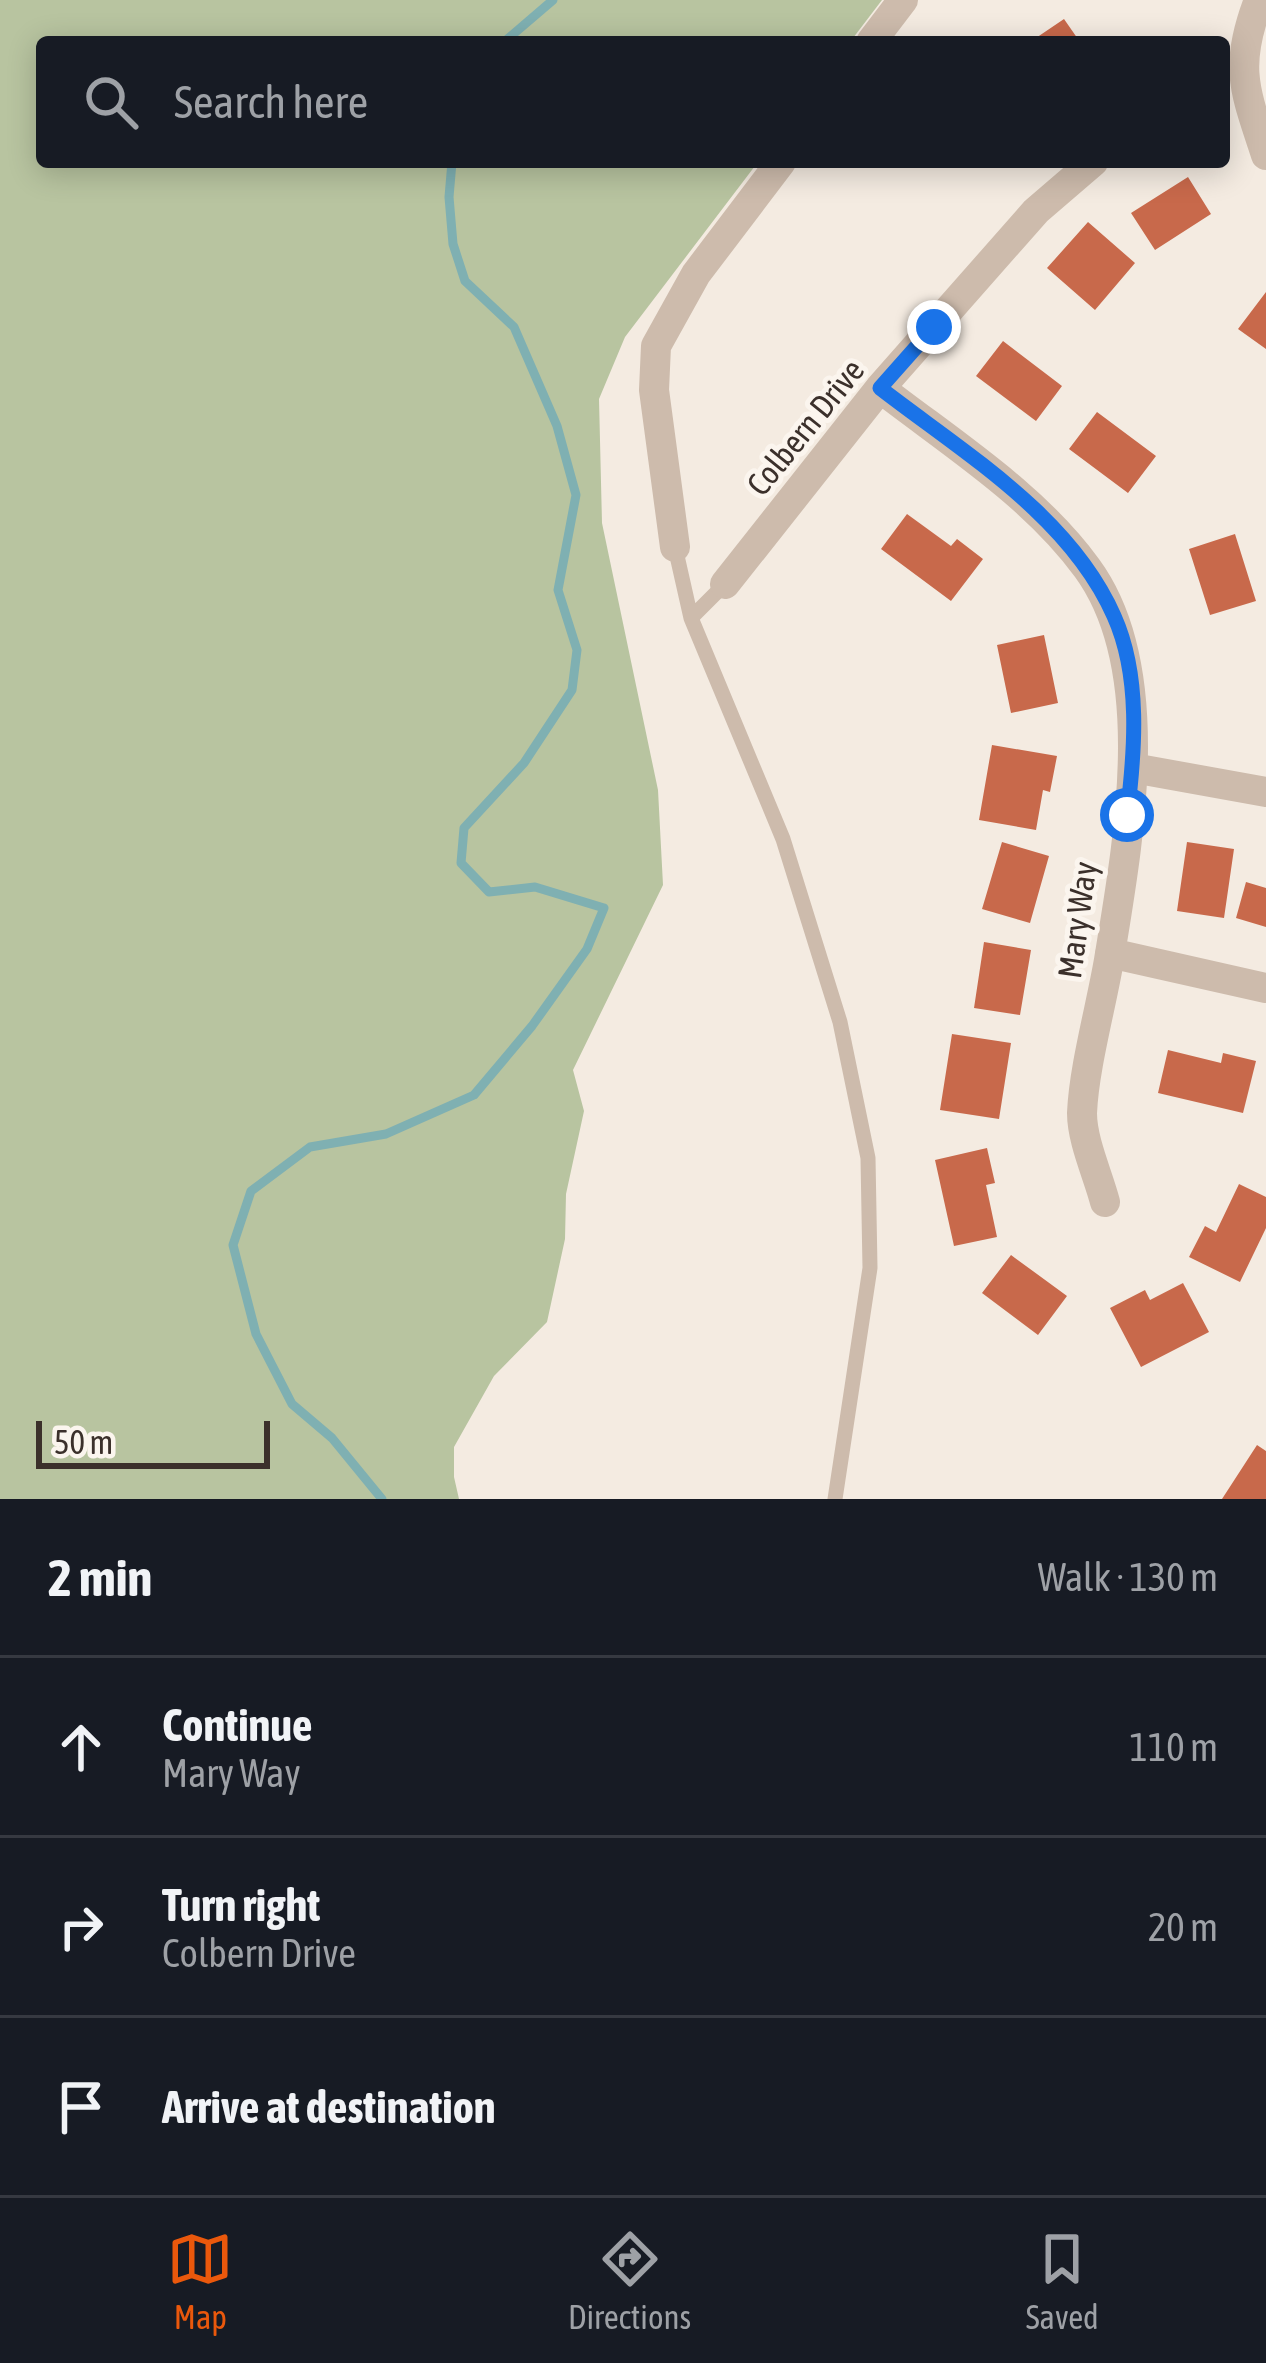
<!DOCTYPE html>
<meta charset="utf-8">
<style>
body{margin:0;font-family:"Asap Condensed",sans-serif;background:#242831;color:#f1f3f6}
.scale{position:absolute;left:36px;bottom:30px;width:234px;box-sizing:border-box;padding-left:12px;border:6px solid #3b302b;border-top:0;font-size:33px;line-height:42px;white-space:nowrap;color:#3b302b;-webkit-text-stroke:9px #fbf5ee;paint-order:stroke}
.stop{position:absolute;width:36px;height:36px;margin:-27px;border:9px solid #1a73e8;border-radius:50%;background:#fff}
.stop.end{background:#1a73e8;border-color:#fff;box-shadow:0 3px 12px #0008}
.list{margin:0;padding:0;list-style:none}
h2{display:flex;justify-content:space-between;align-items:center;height:156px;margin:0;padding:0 48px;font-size:51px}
h2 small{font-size:39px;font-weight:400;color:#9ea1a6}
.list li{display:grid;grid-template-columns:78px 1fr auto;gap:36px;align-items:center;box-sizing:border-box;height:180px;padding:0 48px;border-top:3px solid #363941}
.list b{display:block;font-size:45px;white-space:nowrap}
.list p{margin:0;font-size:39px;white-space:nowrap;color:#9ea1a6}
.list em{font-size:39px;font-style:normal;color:#9ea1a6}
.icon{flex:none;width:66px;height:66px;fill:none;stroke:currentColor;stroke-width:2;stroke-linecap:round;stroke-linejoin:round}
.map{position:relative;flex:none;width:1266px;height:1499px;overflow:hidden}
.search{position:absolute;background:#171b24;box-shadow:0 6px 30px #0003;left:36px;right:36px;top:36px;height:132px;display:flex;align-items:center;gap:30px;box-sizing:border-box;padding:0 42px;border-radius:12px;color:#9ea1a6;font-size:45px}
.sheet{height:696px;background:#171b24}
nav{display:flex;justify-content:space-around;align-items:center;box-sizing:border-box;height:168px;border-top:3px solid #363941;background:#171b24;font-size:33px;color:#9ea1a6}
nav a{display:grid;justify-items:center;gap:6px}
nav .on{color:#ea580c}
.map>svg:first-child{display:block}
.green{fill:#b8c4a0}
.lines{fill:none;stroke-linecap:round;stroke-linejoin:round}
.stream{stroke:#7fb0b2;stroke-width:9}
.building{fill:#c8694b}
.service{stroke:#cdbbac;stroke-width:15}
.minor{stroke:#cdbbac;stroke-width:30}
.route{stroke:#1a73e8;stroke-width:15}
.labels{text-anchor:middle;stroke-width:10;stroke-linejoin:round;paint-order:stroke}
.street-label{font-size:33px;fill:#3b302b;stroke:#fbf5ee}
</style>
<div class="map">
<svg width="1266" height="1499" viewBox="0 0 1266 1499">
<rect width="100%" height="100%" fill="#f4ebe1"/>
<path class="green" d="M0,0H882L850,42H42V162H758L625,337L599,399L602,523L658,790L663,885L573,1070L584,1111L566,1194L565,1239L547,1322L494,1376L454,1447V1477L459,1499H0Z"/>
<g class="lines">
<path class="stream" d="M504,42L553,0
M382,1499L332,1438L292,1404L256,1334L233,1245L251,1191L310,1147L386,1134L474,1095L532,1026L587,949L604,908L535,887L489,892L461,863L464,828L524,763L572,690L577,650L558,590L576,495L557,426L514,327L465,281L453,244L449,197L452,162"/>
</g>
<path class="building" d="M1064,19L1080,42H1030Z
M1188,177L1211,214L1155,250L1131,213Z
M1088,222L1135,263L1095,310L1047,268Z
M1266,292V349L1238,329Z
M1003,341L1062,386L1036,421L976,376Z
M1097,412L1156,456L1128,493L1069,449Z
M907,514L951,546L957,539L983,559L951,601L881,549Z
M1235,534L1256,601L1210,615L1189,549Z
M1044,635L1058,703L1011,713L997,645Z
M992,745L1057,756L1050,792L1043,790L1036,830L979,820Z
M1002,842L1049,856L1030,923L982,909Z
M1187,842L1234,849L1224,918L1177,911Z
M1246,882L1266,888V927L1236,918Z
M984,942L1031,950L1020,1015L974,1008Z
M952,1034L1011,1043L999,1119L940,1110Z
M1168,1050L1221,1063L1223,1053L1256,1061L1243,1113L1158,1093Z
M987,1148L995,1183L986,1185L997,1237L954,1246L935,1160Z
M1239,1184L1266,1197V1228L1240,1282L1189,1257L1205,1226L1216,1232Z
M1011,1255L1067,1296L1038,1335L982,1293Z
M1183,1283L1209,1332L1141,1367L1110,1308L1145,1290L1150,1300Z
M1257,1445L1266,1451V1499H1222Z"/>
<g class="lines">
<path class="service" d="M675,547L691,618L783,839L840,1022L868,1158L870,1268L835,1499
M691,618L725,584"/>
<path class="minor" d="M1259,0C1233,67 1245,91 1266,155
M871,42L903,0
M880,388C951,443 1034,495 1087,568C1161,669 1128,843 1109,960C1101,1007 1084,1067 1082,1113C1082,1141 1098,1175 1105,1202
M675,547L654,390L656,346L696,274L781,162
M725,584L880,388L1036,211L1093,162
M1133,768L1266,792
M1110,953L1266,988"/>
</g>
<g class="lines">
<path class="route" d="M934,327L880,388C964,453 1070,516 1114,616C1141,676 1135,751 1127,815"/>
</g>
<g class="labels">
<g class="street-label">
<text transform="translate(805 427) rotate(-51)" y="12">Colbern Drive</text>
<text transform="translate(1077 920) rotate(-82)" y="12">Mary Way</text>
</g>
</g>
</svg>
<div class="scale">50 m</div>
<div class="stop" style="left:1127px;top:815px"></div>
<div class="stop end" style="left:934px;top:327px"></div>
<div class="search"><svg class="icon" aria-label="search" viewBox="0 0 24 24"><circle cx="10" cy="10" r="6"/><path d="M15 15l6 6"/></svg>Search here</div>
</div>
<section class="sheet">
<h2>2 min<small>Walk · 130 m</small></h2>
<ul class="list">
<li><svg class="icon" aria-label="ahead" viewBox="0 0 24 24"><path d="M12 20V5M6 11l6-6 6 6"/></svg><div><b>Continue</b><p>Mary Way</p></div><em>110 m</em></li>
<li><svg class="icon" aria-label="right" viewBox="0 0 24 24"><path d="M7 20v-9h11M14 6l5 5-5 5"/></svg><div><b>Turn right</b><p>Colbern Drive</p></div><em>20 m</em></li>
<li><svg class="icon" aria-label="arrive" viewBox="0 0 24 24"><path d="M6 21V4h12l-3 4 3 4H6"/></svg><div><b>Arrive at destination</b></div></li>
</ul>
</section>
<nav>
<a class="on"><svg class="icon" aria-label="map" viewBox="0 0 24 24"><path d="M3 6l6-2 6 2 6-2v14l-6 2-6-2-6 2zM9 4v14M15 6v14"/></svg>Map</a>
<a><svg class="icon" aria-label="directions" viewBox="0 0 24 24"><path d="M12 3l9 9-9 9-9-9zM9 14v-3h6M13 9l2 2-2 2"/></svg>Directions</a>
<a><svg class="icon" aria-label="saved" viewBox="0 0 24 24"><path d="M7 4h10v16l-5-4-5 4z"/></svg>Saved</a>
</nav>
